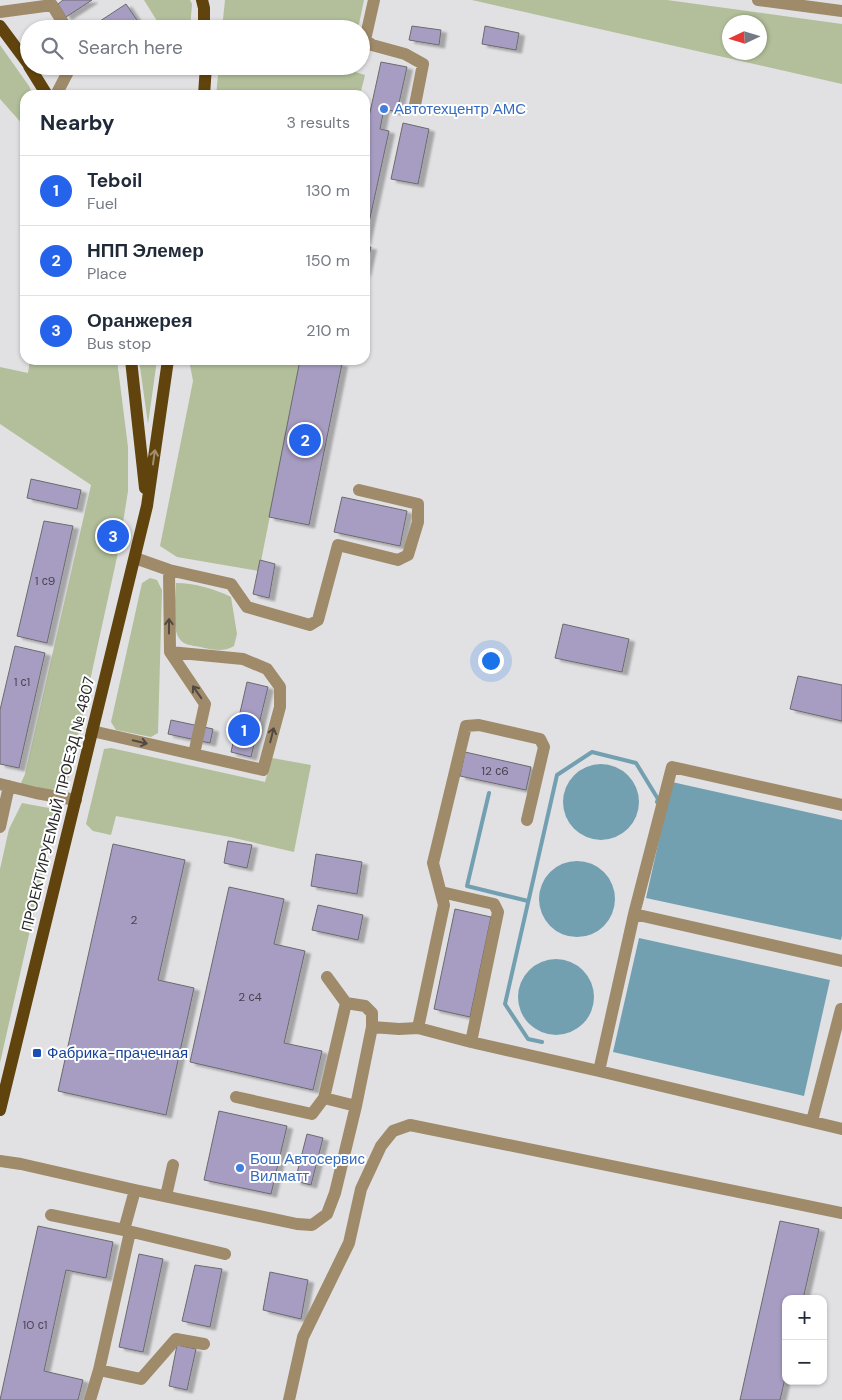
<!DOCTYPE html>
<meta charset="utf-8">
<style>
body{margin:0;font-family:"DM Sans",sans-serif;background:#f6f6f7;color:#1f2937}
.controls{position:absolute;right:15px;bottom:15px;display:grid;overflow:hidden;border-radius:10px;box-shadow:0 1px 4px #0004}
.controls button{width:45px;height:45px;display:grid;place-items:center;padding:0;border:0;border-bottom:1px solid #e0e1e3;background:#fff;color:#1f2937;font:25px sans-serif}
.compass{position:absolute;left:722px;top:15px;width:45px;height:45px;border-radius:50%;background:#fff;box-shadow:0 1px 4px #0004;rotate:266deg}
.you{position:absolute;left:490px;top:660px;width:18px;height:18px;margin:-12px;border:4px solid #fff;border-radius:50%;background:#1a73e8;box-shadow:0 0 0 8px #1a73e833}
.badge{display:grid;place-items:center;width:32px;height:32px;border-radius:50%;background:#2563eb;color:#fff;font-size:16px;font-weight:700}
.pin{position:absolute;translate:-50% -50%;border:2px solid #fff;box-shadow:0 1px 5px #0006}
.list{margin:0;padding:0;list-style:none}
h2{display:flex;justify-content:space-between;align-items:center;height:65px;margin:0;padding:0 20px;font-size:21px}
h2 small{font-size:16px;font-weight:400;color:#747a83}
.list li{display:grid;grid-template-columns:32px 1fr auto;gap:15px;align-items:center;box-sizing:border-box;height:70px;padding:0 20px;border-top:1px solid #e0e1e3}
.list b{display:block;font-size:19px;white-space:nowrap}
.list p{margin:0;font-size:16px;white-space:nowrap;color:#747a83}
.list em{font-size:16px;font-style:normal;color:#747a83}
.icon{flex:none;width:28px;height:28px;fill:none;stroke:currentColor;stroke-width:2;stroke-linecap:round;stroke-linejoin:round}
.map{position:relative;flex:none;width:842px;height:1400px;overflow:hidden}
.search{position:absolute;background:#fff;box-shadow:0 1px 4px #0004;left:20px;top:20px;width:350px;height:55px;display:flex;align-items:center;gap:12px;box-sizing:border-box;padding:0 18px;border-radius:28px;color:#747a83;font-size:19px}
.panel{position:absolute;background:#fff;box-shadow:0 1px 4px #0004;left:20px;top:90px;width:350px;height:275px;border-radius:15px}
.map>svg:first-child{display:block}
.green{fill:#b2bf9a;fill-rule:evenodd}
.water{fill:#73a0b1}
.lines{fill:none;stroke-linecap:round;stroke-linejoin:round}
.stream{stroke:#73a0b1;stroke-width:4}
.building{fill:#a79dc2;stroke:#6b6a6e;filter:url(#shadow)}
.minor{stroke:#9f8a6a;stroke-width:12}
.major{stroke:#61440d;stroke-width:12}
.oneway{stroke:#a08f6e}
.oneway2{stroke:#524a40}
.shop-dot{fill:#3f7fe0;stroke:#fff;stroke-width:2}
.transit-dot{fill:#1a4fb4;stroke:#fff;stroke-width:2}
.labels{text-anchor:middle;stroke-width:4;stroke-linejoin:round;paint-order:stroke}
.number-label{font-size:12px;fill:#48454f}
.shop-label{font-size:15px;fill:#366cbe;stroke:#fff;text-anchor:start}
.street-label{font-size:15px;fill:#282829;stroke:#fff}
.transit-label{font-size:15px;fill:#164399;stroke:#fff;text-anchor:start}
</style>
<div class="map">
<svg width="842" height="1400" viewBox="0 0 842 1400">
<defs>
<filter id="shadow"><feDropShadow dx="5.5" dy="3" stdDeviation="1" flood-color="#0004"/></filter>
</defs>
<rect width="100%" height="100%" fill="#e1e1e4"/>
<path class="green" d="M144,0H190L192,4L190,29H162Z
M225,0H364L358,29H222Z
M472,0H667L842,24V84ZM730,22H760V52H730Z
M0,45L29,86L33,95H25V127L0,99Z
M219,66H350L349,70L365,75L360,95H216Z
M30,360H117L128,447V491L119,548L69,777L62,787L51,790L20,785L25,774L91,485L0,424V367L28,373Z
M139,360H157L148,424Z
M189,360H301L259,571L177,557L160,546L193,381Z
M150,578L157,580L162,590L158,733L151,737L116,730L111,722L142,583Z
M176,583C194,583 215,589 231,597L237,634L234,646C223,652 216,650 204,648C198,646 189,646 184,643C169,635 176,599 176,583Z
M111,748L265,782L272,758L311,765L294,852L230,837L116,816L111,835L93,831L86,824L104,749Z
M22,803L49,808L56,815L0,1063V869L9,829Z"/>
<path class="water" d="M563 802a38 38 0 1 1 76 0a38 38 0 1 1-76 0Z
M672,782L842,820V936L841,940L646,898Z
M539 899a38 38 0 1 1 76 0a38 38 0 1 1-76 0Z
M639,938L830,980L804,1096L613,1052Z
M518 997a38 38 0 1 1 76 0a38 38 0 1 1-76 0Z"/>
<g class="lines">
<path class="stream" d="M489,793L467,886L528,901
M542,1042L528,1039L505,1004L557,775L592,752L636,763L658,799L657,802"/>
</g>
<path class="building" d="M63,0H92L66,17L58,4Z
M126,4L139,23L130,29H96L94,25Z
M412,26L441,30L439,45L409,40Z
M485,26L519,33L516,50L482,44Z
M381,62L407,67L397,112L384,109L380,129L389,131L365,241V135Z
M403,123L429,129L418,184L391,179Z
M365,246L371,247L365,273Z
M300,360H328L342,364L309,525L269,517Z
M31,479L81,490L77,509L27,498Z
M342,497L407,511L400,546L334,532Z
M44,521L73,526L47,643L17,636Z
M260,560L275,564L269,598L253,594Z
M563,624L629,639L622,672L555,658Z
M15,646L45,653L19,768L0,764V710Z
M798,676L842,685V721L790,709Z
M247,682L268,687L251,757L231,752Z
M171,720L213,729L210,743L168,734Z
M465,752L531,767L526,790L460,776Z
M228,841L252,845L247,868L224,863Z
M113,844L185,860L158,980L194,988L166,1115L58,1091Z
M316,854L362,862L357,894L311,886Z
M229,887L284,899L274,944L305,951L284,1043L322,1051L313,1090L190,1062Z
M318,905L363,915L358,940L312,930Z
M455,909L491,917L470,1017L434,1009Z
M219,1111L287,1126L271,1194L204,1180Z
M307,1134L323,1138L311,1185L295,1181Z
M780,1221L819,1229L803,1299H786V1374L780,1400H740Z
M38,1226L113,1242L106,1278L66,1270L44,1371L83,1380L78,1400H0Z
M139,1254L163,1259L143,1352L119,1347Z
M195,1265L222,1269L210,1327L182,1321Z
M270,1272L308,1280L301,1319L263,1310Z
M177,1345L196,1349L187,1390L169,1386Z"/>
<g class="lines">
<path class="minor" d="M374,0L365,40L372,45L405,54L423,64L415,105
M758,0L842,11
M0,12L52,5L67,29
M56,95L71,66
M135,558L169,570L231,584L247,607L310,625L318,620L338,545L398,560L408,555L418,522V504L359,490
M170,652L205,704L194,754
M92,731L263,770L280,707V687L267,669L243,659L170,652L169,570
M0,784L36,793L76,800
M0,827L9,786
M441,892L494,904L498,912L471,1042
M634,914L842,961
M327,977L346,1003
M372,1027L399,1029L418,1028L471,1042L599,1071L842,1129
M418,1028L444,905L433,863L466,726L479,725L540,739L544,747L527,820
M599,1071L634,914L672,767L842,805
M324,1098L356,1106
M812,1121L841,1009L842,1010
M0,1161L21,1164L135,1190L297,1224L312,1225L327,1214L335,1193L356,1106L372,1027V1013L365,1006L346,1003L324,1098L312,1114L236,1097
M135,1190L124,1230L225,1254
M166,1196L173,1165
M51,1215L124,1230
M130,1232L99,1370L141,1379L176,1339L204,1344
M90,1400L99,1370
M289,1400L303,1337L349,1243L361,1189L381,1146L393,1131L410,1125L842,1213"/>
<path class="major" d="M202,0L204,8V29
M0,26L29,65
M29,66L47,95
M204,95L206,66
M131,360L145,488
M0,1110L147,506L168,360"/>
</g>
<defs><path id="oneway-shaft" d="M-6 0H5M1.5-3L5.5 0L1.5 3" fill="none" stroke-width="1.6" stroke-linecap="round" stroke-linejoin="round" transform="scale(1.25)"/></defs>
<use class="oneway" href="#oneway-shaft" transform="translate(154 457) rotate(-82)"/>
<g class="oneway2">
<use href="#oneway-shaft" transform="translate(169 626) rotate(-90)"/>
<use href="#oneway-shaft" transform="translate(197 692) rotate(-125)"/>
<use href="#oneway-shaft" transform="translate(272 735) rotate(-76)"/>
<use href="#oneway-shaft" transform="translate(140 742) rotate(13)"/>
</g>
<g class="shop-dot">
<circle cx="384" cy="109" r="5"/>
<circle cx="240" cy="1168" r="5"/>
</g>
<rect class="transit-dot" x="32" y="1048" width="10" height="10" rx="2.5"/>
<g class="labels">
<g class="number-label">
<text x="45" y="585">1 с9</text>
<text x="22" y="686">1 с1</text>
<text x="495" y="775">12 с6</text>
<text x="134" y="924">2</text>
<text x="250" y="1001">2 с4</text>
<text x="35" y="1329">10 с1</text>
</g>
<g class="shop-label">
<text x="394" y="114">Автотехцентр АМС</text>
<text x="250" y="1164">Бош Автосервис<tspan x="250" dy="17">Вилматт</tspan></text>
</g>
<g class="street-label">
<text transform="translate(58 804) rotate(-76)" y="5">ПРОЕКТИРУЕМЫЙ ПРОЕЗД № 4807</text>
</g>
<g class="transit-label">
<text x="47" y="1058">Фабрика-прачечная</text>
</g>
</g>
</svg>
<div class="controls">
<button>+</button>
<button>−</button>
</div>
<svg class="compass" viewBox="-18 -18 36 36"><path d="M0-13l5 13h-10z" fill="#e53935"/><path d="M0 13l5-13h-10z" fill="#747a83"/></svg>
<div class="you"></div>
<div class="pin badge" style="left:244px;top:730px">1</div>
<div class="pin badge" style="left:305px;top:440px">2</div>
<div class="pin badge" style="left:113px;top:536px">3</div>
<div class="search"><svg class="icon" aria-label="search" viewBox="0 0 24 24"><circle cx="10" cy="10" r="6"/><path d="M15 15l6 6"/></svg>Search here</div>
<section class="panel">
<h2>Nearby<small>3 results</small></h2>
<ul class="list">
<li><span class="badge">1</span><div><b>Teboil</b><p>Fuel</p></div><em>130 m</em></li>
<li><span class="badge">2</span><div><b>НПП Элемер</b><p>Place</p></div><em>150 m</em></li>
<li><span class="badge">3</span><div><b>Оранжерея</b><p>Bus stop</p></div><em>210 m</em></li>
</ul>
</section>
</div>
